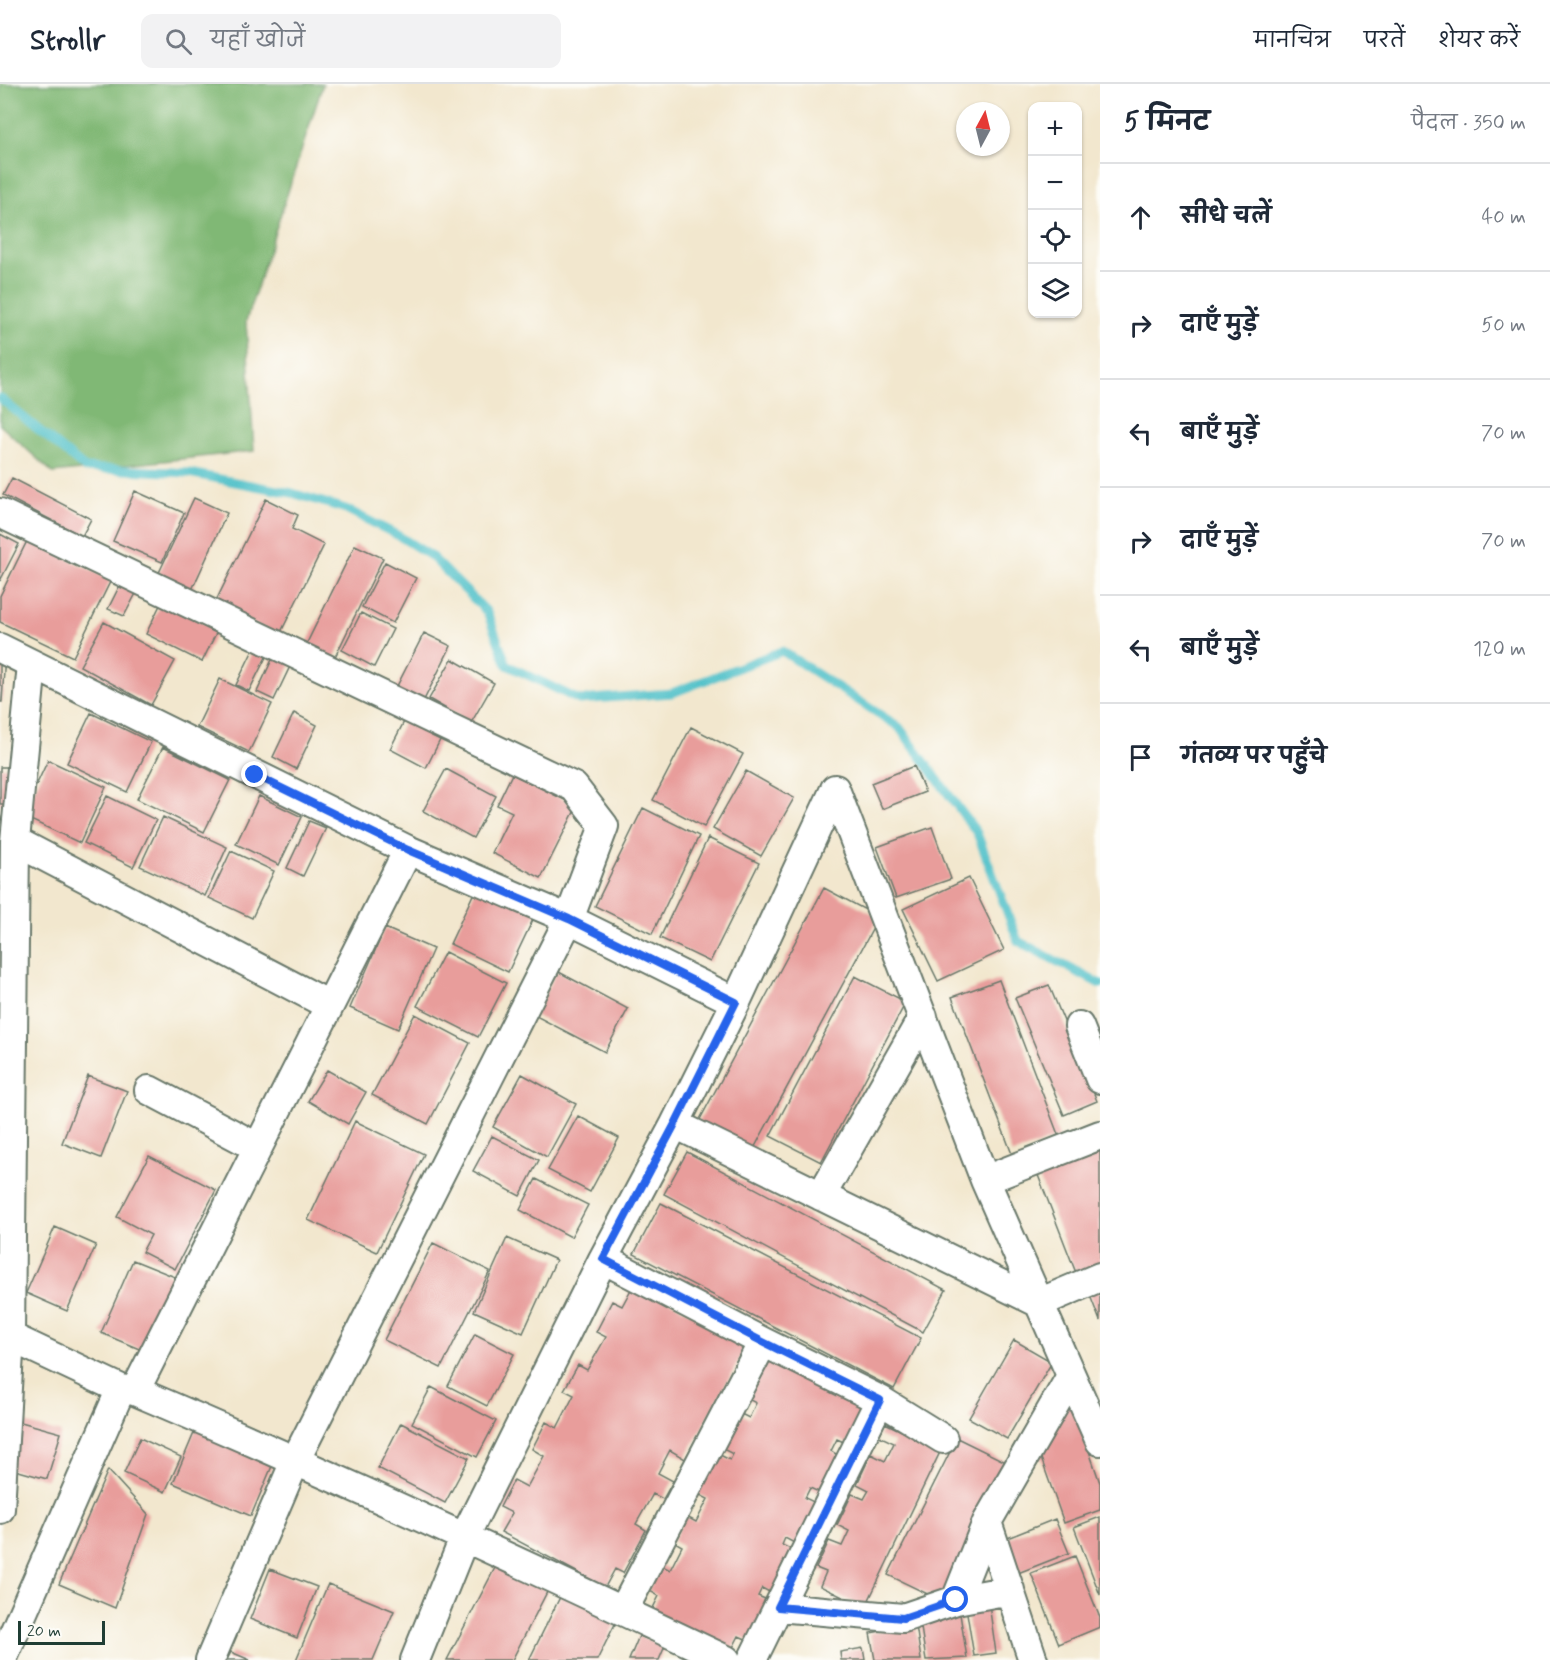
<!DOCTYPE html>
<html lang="hi">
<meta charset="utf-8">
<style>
body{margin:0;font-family:Mynerve,"Playpen Sans Deva",sans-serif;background:#f2f2f3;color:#1f2937}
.controls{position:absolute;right:18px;top:18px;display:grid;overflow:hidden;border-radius:12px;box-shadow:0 2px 4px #0004}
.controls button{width:54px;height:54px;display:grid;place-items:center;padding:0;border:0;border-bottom:2px solid #e0e1e3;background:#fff;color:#1f2937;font:30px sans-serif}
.compass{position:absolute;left:956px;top:18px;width:54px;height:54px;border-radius:50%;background:#fff;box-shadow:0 2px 4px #0004;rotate:7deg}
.scale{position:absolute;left:18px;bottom:15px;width:87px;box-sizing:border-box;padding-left:6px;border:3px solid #1f3d34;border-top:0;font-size:16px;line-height:21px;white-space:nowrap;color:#1f3d34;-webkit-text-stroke:4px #fdfcf7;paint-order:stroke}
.stop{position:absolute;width:18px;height:18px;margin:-14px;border:4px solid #2563eb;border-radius:50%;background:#fff}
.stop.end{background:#2563eb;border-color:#fff;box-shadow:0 2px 6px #0008}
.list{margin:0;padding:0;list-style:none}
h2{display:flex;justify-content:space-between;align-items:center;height:78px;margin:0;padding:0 24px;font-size:26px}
h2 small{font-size:20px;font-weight:400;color:#747a83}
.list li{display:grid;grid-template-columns:39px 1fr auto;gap:18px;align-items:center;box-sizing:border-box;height:108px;padding:0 24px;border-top:2px solid #e0e1e3}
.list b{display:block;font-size:22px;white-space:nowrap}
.list em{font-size:20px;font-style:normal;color:#747a83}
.icon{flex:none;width:33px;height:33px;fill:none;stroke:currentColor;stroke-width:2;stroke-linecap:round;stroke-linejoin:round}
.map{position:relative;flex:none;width:1100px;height:1576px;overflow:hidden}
header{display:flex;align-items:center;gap:36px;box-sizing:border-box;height:84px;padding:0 30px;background:#fff;border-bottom:2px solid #e0e1e3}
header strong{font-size:28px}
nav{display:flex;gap:33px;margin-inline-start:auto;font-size:21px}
.search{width:420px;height:54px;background:#f2f2f3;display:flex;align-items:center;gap:15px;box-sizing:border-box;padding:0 21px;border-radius:12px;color:#747a83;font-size:22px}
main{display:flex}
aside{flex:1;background:#fff}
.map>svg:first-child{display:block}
.forest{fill:#80b874;stroke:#507a54;stroke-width:1.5}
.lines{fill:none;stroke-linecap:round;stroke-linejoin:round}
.stream{stroke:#54c2ca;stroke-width:9}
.building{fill:#e89d9b}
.street-casing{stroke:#69786a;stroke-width:32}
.street{stroke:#fff;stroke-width:28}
.route{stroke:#2563eb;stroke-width:8}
</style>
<header>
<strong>Strollr</strong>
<div class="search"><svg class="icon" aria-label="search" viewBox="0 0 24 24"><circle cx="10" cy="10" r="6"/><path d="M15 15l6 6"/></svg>यहाँ खोजें</div>
<nav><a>मानचित्र</a><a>परतें</a><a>शेयर करें</a></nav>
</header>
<main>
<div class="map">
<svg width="1100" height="1576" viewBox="0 0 1100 1576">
<rect width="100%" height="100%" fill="#fdfcf7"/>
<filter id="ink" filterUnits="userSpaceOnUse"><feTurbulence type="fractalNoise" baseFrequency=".0167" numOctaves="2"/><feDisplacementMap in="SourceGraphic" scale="12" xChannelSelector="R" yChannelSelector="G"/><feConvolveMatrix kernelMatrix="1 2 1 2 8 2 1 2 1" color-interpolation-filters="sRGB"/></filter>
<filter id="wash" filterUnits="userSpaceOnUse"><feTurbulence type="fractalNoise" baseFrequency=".008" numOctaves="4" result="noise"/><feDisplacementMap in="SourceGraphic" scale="24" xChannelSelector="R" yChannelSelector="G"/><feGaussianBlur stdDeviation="1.35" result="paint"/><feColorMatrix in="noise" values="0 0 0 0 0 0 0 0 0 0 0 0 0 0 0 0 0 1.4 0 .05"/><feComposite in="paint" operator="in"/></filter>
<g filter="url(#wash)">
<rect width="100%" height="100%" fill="#f2e7ce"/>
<path class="forest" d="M0,0H323L246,237L254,367L53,389L0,341Z"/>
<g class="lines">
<path class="stream" d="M0,314L85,384L189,389L292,409L346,425L399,452L431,472L487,528L507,581L579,616L672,609L782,567L899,643L977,749L1018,857L1100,900"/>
</g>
<g id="blocks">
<path class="building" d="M12,394L91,435L82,452L3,411Z
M135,407L184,429L162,478L113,457Z
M194,414L227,429L190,510L156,495Z
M266,415L298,431L292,445L324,461L279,552L214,521Z
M0,450L19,460L0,497Z
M28,455L111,496L73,573L0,538V512Z
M355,461L383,474L333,577L305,563Z
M385,478L416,494L393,539L362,523Z
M123,495L140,502L124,532L108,525Z
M162,517L218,545L202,578L146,550Z
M361,529L393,545L374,583L342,566Z
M104,538L175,577L151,621L80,582Z
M424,549L451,562L421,622L394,608Z
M254,564L267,571L249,607L236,601Z
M276,567L293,576L274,616L257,608Z
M0,569H5L2,618H0Z
M452,575L494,599L471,639L429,615Z
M220,595L272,620L249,668L197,643Z
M91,629L151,658L127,708L67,679Z
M294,629L317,641L296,685L273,673Z
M408,630L444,648L426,684L390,665Z
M691,643L743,670L704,743L653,716Z
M163,663L230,696L204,748L137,715Z
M48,676L106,703L80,759L22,732Z
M914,682L925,708L882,725L871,699Z
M0,683H10L8,720H0Z
M446,685L496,712L473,754L423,727Z
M746,687L794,714L761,772L713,745Z
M512,690L577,722L541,794L492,769L512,728L497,721Z
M107,712L156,736L133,783L84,759Z
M259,712L302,733L279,781L236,760Z
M643,724L699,752L652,850L595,822Z
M163,733L227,763L205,812L140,782Z
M309,737L326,744L303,792L287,784Z
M932,743L951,795L896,814L877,763Z
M708,754L759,779L710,878L660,854Z
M231,767L274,787L252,834L209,814Z
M969,794L1004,866L938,897L903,825Z
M478,800L537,827L508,888L450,860Z
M824,804L879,833L751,1070L697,1041Z
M385,844L433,865L398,945L350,924Z
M445,868L506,899L478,953L417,922Z
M557,887L628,925L605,968L534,931Z
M855,892L906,918L821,1078L770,1052Z
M999,896L1059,1053L1012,1070L952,913Z
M1049,901L1097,1017L1064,1031L1015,914Z
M415,930L470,959L428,1040L372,1011Z
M327,986L366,1008L348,1040L308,1017Z
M522,990L576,1020L547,1073L493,1043Z
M88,992L127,1007L101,1074L62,1059Z
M578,1032L619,1054L590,1108L548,1086Z
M355,1037L424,1070L377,1168L308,1136Z
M492,1052L539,1076L520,1112L473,1087Z
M1100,1062V1185L1078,1194L1036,1086Z
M687,1068L946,1206L923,1248L664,1110Z
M149,1072L216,1106L175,1185L142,1168L151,1151L117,1133Z
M536,1095L588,1121L571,1153L520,1126Z
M661,1119L921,1254L894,1305L634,1170Z
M55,1143L96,1161L67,1227L26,1209Z
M507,1154L556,1176L523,1249L474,1227Z
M433,1159L490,1187L441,1284L384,1256Z
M133,1176L175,1193L144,1267L101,1249Z
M635,1198L748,1260L685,1375L670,1366L658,1389L673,1397L663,1415L653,1410L636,1440L646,1446L623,1489L615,1485L605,1503L501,1448L512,1429L500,1423L514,1396L527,1403L544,1372L532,1365L546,1338L557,1344L574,1311L564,1306L578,1281L587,1286L606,1253L596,1248L612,1217L622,1222Z
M1100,1205V1237L1089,1209Z
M475,1250L514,1270L487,1322L448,1302Z
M1014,1256L1052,1278L1007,1355L969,1334Z
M767,1266L869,1317L848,1360L837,1355L831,1367L841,1373L823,1410L810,1404L805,1414L818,1420L798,1461L785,1454L782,1461L795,1467L773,1510L762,1504L758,1512L770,1517L750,1557L739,1552L729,1571L649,1532L659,1512L648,1506L661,1481L670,1486L682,1462L673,1457L685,1432L696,1438L708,1415L696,1409L716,1369L730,1376L733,1370L719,1363L737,1328L749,1334L756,1319L744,1313Z
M431,1303L496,1337L477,1373L412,1339Z
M1071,1315L1100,1399V1426L1064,1439L1036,1360Z
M21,1338L61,1349L47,1395L8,1384Z
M401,1339L469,1374L445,1419L378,1384Z
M885,1339L941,1366L865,1524L820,1502L826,1488L816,1484L829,1457L842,1462L849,1447L837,1441L852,1410L864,1415L869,1406L857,1400L871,1370L885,1377L894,1359L879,1352Z
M197,1342L275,1375L251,1432L173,1399Z
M140,1354L181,1373L165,1408L124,1389Z
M957,1354L1010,1380L942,1517L888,1491Z
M108,1386L148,1430L115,1524L59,1500Z
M1100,1433V1511L1074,1443Z
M1055,1435L1069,1469L1018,1489L1005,1455Z
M1075,1472L1100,1534V1543L1059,1560L1031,1489Z
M497,1480L548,1506L512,1576H447Z
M270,1485L317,1503L297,1554L250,1535Z
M328,1500L394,1527L373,1576H296Z
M565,1503L620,1530L597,1576H529Z
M989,1520L996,1569L974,1572L966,1523Z
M960,1530L967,1574L926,1576L920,1537Z
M916,1541L921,1576H875L870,1549Z
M639,1552L665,1562L659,1576H629Z
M863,1564L865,1576H841L840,1568Z
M231,1568L250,1576H227Z"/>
</g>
</g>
<g filter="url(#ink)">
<use href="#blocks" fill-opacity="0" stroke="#69786a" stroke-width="1.5"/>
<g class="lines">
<defs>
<path id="street" d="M0,429L574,703L604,742L569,835L296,1375L210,1576
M0,564L408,766L569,835L736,918
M15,757L329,921
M1079,942L1100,995
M149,1006L257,1063
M675,1040L1039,1219L1100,1193
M985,1096L1100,1051
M821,1112L923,933
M603,1175L763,1258L880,1316L752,1576
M0,1248L121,1305L135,1307C335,1392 531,1483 726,1576
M135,1307L408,766
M880,1316L943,1355
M0,1425L10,1252L15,757L32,580
M987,1438L1033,1576
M956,1516L987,1438L1071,1292
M778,1523L903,1534L956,1516L1010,1506
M623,1527L763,1258
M2,1576L121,1305
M415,1576L465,1452L603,1175L675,1040L736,918L835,705L985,1096L1100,1357"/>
</defs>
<use href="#street" class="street-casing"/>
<use href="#street" class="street"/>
</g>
</g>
<g class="lines" filter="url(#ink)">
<path class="route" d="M255,691L408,766L569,835L736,918L675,1040L603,1175L763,1258L880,1316L778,1523L903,1534L956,1516"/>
</g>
</svg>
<div class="controls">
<button>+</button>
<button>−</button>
<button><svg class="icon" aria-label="locate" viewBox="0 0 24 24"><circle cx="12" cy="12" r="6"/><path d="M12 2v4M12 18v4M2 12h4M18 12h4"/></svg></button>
<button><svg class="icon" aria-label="layers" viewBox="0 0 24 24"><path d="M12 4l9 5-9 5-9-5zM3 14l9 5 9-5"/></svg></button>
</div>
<svg class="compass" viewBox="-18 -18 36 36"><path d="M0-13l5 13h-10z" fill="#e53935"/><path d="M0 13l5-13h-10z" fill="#747a83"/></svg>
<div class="scale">20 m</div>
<div class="stop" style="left:956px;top:1516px"></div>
<div class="stop end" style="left:255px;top:691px"></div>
</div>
<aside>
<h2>5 मिनट<small>पैदल · 350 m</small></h2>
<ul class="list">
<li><svg class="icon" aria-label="ahead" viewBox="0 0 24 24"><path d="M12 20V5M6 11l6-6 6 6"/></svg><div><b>सीधे चलें</b></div><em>40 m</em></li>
<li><svg class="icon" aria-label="right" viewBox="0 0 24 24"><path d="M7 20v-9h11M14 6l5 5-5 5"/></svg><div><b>दाएँ मुड़ें</b></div><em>50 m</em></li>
<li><svg class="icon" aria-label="left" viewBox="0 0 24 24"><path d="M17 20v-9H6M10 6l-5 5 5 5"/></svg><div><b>बाएँ मुड़ें</b></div><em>70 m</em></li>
<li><svg class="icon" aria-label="right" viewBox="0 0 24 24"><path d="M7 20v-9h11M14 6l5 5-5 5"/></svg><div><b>दाएँ मुड़ें</b></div><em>70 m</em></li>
<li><svg class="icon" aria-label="left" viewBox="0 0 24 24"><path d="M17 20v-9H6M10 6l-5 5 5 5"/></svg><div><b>बाएँ मुड़ें</b></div><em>120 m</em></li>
<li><svg class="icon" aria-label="arrive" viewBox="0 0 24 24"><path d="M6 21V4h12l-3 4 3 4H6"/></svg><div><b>गंतव्य पर पहुँचे</b></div></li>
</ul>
</aside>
</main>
